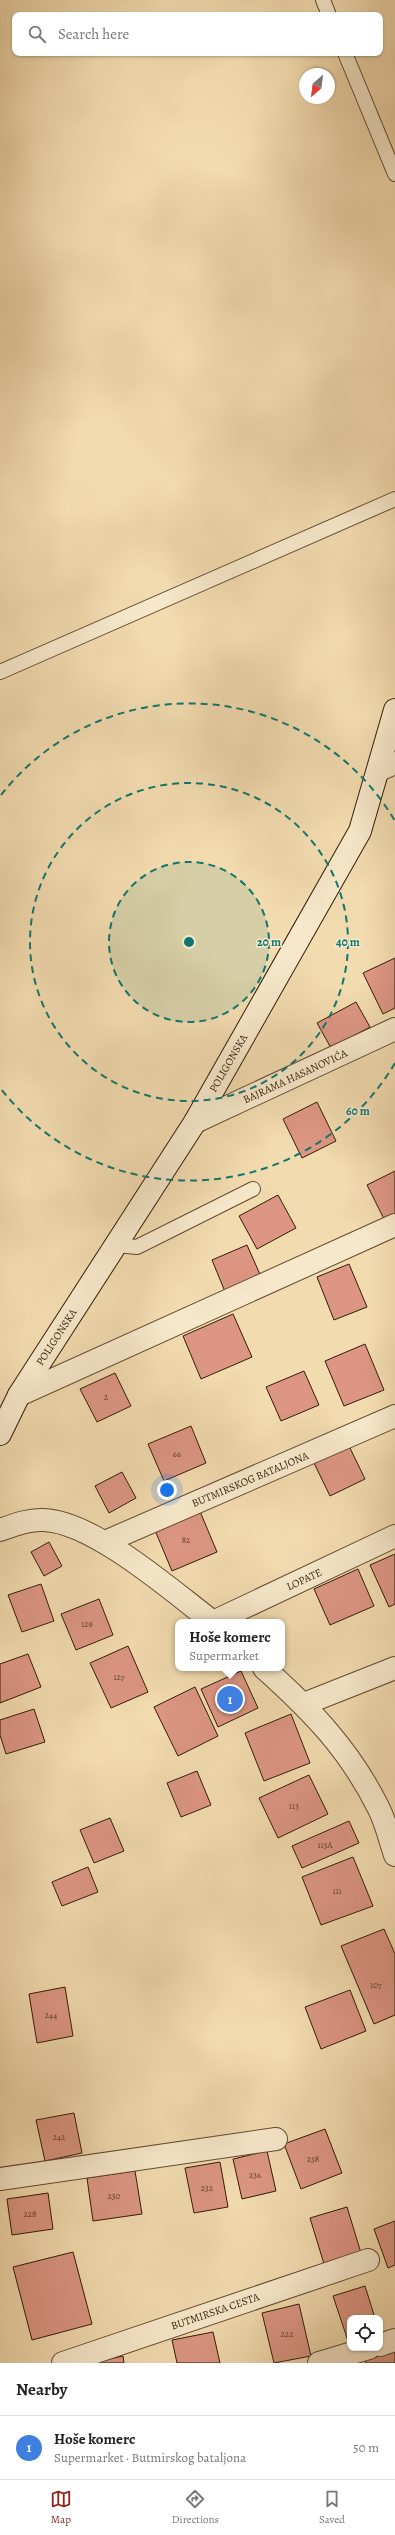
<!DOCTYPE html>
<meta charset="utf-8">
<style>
body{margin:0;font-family:Alegreya,serif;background:#f6f6f6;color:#222}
.controls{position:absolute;right:12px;bottom:12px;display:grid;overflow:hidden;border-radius:8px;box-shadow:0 1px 3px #0004}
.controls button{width:36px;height:36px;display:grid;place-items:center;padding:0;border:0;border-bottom:1px solid #e0e0e0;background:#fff;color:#222;font:20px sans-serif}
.compass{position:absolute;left:299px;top:68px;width:36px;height:36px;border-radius:50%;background:#fff;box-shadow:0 1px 3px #0004;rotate:208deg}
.you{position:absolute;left:167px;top:1490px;width:14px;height:14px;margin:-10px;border:3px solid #fff;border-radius:50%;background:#1a73e8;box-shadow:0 0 0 6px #1a73e833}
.badge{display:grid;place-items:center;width:26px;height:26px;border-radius:50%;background:#8f2418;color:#fff;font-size:13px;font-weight:700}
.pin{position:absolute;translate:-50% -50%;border:2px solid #fff;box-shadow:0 1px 4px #0006}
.popup{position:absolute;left:175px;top:1619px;width:110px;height:52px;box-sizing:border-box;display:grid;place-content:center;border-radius:8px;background:#fff;filter:drop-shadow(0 1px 3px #0005);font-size:13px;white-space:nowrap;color:#767676}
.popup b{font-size:15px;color:#222}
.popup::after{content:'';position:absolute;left:50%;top:100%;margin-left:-8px;border:8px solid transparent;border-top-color:#fff}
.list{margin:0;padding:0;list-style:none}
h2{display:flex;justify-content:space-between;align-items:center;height:52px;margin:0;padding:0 16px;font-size:17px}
h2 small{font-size:13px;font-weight:400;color:#767676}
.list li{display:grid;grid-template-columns:26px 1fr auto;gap:12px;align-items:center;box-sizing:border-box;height:64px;padding:0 16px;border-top:1px solid #e0e0e0}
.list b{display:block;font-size:15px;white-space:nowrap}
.list p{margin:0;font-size:13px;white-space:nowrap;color:#767676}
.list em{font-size:13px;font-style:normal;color:#767676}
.icon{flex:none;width:22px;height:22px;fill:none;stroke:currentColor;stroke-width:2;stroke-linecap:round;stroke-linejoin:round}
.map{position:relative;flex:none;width:395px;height:2363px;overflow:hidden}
.search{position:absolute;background:#fff;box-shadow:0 1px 3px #0004;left:12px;right:12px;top:12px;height:44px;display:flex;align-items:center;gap:10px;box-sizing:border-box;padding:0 14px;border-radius:8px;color:#767676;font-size:15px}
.sheet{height:116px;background:#fff}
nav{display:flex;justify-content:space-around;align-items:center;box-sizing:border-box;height:56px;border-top:1px solid #e0e0e0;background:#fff;font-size:11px;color:#767676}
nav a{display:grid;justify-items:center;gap:2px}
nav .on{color:#8f2418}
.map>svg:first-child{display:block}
.building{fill:#dc9683;stroke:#331b08}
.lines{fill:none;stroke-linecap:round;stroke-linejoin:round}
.lane-casing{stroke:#634b32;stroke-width:16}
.street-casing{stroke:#634b32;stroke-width:24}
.secondary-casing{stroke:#331b08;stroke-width:24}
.lane{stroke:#f7e8cb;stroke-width:14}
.street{stroke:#f7e8cb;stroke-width:22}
.secondary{stroke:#f7e8cb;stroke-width:22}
.ring{fill:none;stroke:#0f766e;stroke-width:2;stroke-dasharray:7 5}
.labels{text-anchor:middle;stroke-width:3;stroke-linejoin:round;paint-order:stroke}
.number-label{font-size:9px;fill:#5d3a27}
.street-label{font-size:11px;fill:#331b08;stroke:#f7e8cb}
.centre{fill:#0f766e;stroke:#f7e8cb;stroke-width:2}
.ring-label{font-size:12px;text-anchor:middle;font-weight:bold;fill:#0f766e;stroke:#f7e8cb;stroke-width:3;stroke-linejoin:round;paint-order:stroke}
</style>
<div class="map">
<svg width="395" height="2363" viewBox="0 0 395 2363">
<rect width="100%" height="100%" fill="#f2dbaf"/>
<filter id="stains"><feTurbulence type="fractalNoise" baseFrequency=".005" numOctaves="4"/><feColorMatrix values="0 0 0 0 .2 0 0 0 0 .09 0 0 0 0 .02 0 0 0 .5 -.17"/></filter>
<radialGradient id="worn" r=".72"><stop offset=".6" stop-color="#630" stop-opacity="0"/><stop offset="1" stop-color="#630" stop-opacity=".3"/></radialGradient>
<path class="building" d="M395,958V1008L383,1014L363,973Z
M356,1002L370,1027L331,1048L317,1023Z
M317,1102L336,1141L302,1158L283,1119Z
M395,1171V1214L384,1219L367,1185Z
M278,1195L296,1228L257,1249L239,1216Z
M247,1245L262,1279L226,1294L212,1260Z
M349,1264L367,1307L334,1320L317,1277Z
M233,1314L252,1357L201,1379L183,1336Z
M365,1344L384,1390L344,1406L325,1361Z
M304,1371L319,1405L281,1421L266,1387Z
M115,1373L131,1406L97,1422L80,1389Z
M191,1426L206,1463L164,1481L148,1444Z
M349,1446L365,1479L330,1496L314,1463Z
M122,1472L136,1498L109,1513L95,1486Z
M199,1509L217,1552L172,1571L154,1528Z
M49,1542L62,1566L44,1576L31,1552Z
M395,1554V1604L389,1607L370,1565Z
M358,1569L374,1606L330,1625L314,1589Z
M41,1584L54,1621L22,1632L8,1595Z
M99,1599L113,1635L76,1650L61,1614Z
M128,1646L148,1692L111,1708L90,1663Z
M28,1654L41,1687L0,1703V1664Z
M241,1671L258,1708L218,1727L201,1689Z
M195,1687L218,1736L178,1756L154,1707Z
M34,1709L45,1742L6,1754L0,1735V1720Z
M291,1714L310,1763L264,1781L245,1733Z
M197,1771L211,1805L181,1817L167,1783Z
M309,1775L328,1814L278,1838L259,1798Z
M110,1818L124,1851L94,1863L80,1830Z
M349,1821L359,1843L302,1868L292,1846Z
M353,1857L373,1906L321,1925L302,1877Z
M88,1867L98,1892L62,1906L52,1882Z
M384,1929L395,1954V2015L374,2024L341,1946Z
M65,1987L73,2036L37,2043L29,1994Z
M350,1990L366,2031L321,2049L305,2007Z
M74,2113L82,2153L45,2161L36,2120Z
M325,2129L342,2173L301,2189L284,2144Z
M267,2151L276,2191L242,2199L233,2159Z
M220,2162L228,2207L194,2213L185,2168Z
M135,2171L142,2214L93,2221L87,2178Z
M48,2193L53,2229L12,2235L7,2199Z
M347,2207L361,2253L324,2264L310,2218Z
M395,2221V2265L388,2268L374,2229Z
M73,2252L92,2324L32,2340L13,2267Z
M365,2286L375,2318H350V2340L348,2341L333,2296Z
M299,2304L311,2356L274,2363L262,2313Z
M213,2332L220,2363H177L172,2340Z
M395,2350V2363H366L365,2361Z
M123,2356L124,2363H91Z"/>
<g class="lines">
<defs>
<path id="lane" d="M323,0L329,15
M345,53L395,174
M0,672L395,499
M116,1245L137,1247L253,1189"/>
<path id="street" d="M379,770L395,763
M195,1122L395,1029
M19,1395L395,1225
M0,1530C14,1525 29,1519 44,1520C94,1522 172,1591 213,1622
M105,1542L395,1416
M213,1622L395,1536
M264,1668C312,1711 350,1750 379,1809C386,1823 390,1840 395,1855
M304,1704L395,1668
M0,2179L276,2139
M380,2345L395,2340
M63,2363L368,2260
M319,2363L369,2348"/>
<path id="secondary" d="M0,1434L19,1395L195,1122L360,831L395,710"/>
</defs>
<use href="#lane" class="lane-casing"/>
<use href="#street" class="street-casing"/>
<use href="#secondary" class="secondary-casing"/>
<use href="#lane" class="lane"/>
<use href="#street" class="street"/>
<use href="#secondary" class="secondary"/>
</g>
<circle cx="189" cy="942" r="80" fill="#0f766e" fill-opacity=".12"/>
<g class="ring">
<circle cx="189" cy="942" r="80"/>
<circle cx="189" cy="942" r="159"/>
<path d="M395 1063A239 239 0 0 1 1 1089M1 795A239 239 0 0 1 395 821"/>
</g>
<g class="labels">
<g class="number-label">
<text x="106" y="1400">2</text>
<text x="177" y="1457">66</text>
<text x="186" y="1543">82</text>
<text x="87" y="1627">129</text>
<text x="119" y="1680">127</text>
<text x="294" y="1809">113</text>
<text x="325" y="1848">113A</text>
<text x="337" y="1894">111</text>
<text x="376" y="1988">107</text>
<text x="51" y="2018">244</text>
<text x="59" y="2140">242</text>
<text x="313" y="2162">238</text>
<text x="255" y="2178">236</text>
<text x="207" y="2191">232</text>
<text x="114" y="2199">230</text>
<text x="30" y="2217">228</text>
<text x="287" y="2337">222</text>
</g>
<g class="street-label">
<text transform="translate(228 1063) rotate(-60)" y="4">POLIGONSKA</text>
<text transform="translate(295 1076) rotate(-25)" y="4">BAJRAMA HASANOVIĆA</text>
<text transform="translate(56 1337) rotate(-57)" y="4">POLIGONSKA</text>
<text transform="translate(250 1479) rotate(-23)" y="4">BUTMIRSKOG BATALJONA</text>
<text transform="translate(304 1579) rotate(-25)" y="4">LOPATE</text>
<text transform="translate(215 2311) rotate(-19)" y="4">BUTMIRSKA CESTA</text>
</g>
</g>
<circle cx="189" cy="942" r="6" class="centre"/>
<g class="ring-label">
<text x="269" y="946">20 m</text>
<text x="348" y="946">40 m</text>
<text x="358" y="1115">60 m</text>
</g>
<rect width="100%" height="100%" filter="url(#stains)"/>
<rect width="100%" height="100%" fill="url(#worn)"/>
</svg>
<div class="controls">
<button><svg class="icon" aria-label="locate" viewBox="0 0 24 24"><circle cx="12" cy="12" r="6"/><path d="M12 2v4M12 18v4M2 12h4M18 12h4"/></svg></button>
</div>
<svg class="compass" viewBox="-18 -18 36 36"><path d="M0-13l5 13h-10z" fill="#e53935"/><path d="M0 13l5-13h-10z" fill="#767676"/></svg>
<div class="you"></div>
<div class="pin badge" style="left:230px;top:1699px;background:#3f7fe0">1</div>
<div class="popup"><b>Hoše komerc</b>Supermarket</div>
<div class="search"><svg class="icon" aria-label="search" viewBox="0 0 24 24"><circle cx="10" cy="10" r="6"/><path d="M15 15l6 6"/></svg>Search here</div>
</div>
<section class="sheet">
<h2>Nearby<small></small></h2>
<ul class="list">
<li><span class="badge" style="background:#3f7fe0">1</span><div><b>Hoše komerc</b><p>Supermarket · Butmirskog bataljona</p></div><em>50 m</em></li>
</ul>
</section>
<nav>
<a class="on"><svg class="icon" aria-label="map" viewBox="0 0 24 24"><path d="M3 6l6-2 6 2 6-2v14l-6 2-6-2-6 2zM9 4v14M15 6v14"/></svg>Map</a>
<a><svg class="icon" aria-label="directions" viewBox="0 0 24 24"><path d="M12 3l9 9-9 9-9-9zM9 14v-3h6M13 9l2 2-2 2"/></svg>Directions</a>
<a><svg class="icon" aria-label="saved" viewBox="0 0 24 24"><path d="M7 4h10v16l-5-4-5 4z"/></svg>Saved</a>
</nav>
